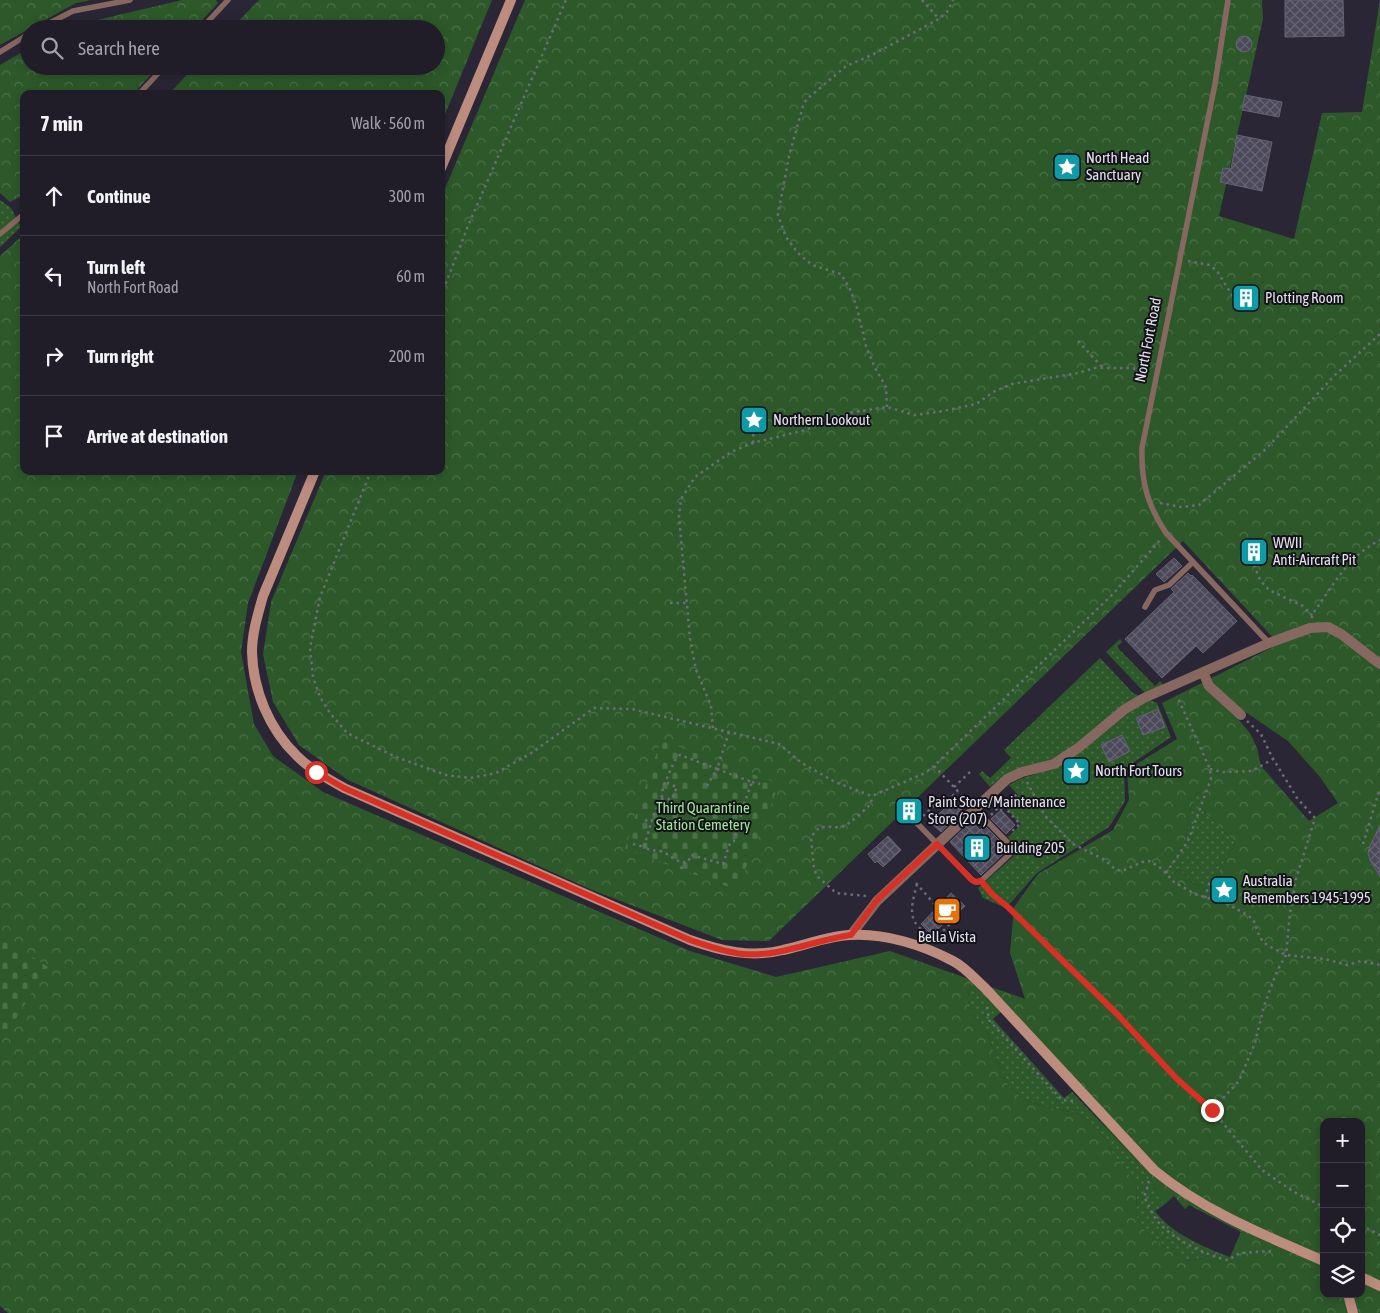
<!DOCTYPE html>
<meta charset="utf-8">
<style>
body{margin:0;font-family:"Asap Condensed",sans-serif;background:#282530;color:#f1f3f6}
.controls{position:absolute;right:15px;bottom:15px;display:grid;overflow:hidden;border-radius:10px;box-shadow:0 2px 12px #0003}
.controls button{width:45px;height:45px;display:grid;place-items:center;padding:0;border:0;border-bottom:1px solid #3d3a45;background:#201c28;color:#f1f3f6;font:25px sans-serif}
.stop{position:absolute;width:15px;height:15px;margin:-11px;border:4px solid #d93025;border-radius:50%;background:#fff}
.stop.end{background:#d93025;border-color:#fff;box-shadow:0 1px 5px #0008}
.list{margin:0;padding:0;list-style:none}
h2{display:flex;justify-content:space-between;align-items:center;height:65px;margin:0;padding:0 20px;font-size:21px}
h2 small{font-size:16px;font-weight:400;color:#a2a1a8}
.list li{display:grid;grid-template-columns:32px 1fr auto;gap:15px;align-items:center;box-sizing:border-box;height:80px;padding:0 20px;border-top:1px solid #3d3a45}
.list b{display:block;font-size:19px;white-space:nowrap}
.list p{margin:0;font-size:16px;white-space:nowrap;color:#a2a1a8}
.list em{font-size:16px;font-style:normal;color:#a2a1a8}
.icon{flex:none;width:28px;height:28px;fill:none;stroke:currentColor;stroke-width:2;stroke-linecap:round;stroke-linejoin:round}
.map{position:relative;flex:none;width:1380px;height:1313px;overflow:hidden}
.search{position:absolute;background:#201c28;box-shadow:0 2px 12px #0003;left:20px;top:20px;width:425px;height:55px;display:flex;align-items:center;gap:12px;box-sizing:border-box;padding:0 18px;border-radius:28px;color:#a2a1a8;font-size:19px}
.panel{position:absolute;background:#201c28;box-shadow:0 2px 12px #0003;left:20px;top:90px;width:425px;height:385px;border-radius:10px}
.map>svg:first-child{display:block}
.grass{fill:url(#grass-dots)}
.forest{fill:url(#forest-crowns);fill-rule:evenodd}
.cemetery{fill:url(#cemetery-stones)}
.building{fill:url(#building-cross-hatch);stroke:#656274}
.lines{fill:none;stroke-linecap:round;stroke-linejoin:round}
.path{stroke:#6e6b79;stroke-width:2.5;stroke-dasharray:2.5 4;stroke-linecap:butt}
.lane{stroke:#876860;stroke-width:5.5}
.street{stroke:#876860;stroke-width:10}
.secondary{stroke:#bc8c7e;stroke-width:10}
.route{stroke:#d93025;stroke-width:6}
.labels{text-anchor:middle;stroke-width:4;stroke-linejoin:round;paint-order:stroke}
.poi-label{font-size:15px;fill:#e3e1ec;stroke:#121118;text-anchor:start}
.street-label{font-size:15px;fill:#e3e1ec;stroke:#121118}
.park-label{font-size:15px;fill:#a1e59b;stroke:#121118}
</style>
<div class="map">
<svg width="1380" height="1313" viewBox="0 0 1380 1313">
<defs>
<pattern id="grass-dots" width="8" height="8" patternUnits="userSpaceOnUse" patternTransform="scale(1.25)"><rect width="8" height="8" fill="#2d592a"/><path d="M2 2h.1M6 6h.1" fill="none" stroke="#4b7149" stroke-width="1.8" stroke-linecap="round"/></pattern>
<pattern id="forest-crowns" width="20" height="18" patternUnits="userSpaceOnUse" patternTransform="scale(1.25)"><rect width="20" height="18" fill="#2d592a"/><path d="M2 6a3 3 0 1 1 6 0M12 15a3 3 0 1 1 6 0" fill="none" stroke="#4b7149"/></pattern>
<pattern id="cemetery-stones" width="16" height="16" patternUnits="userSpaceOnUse" patternTransform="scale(1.25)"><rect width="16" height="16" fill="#2d592a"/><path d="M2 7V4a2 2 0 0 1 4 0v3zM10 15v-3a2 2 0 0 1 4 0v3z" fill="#4b7149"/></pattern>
<pattern id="building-cross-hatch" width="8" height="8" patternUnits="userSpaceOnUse" patternTransform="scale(1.25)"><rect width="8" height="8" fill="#4c495a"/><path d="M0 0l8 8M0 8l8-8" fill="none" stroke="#666372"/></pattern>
</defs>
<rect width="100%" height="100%" fill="#2a2636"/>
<path class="grass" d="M0,200L11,208L21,227L0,247Z
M1120,639L1122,642L1117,647L1155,686L1160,681L1164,686L1145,693L1106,652Z
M1100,658L1133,693L1157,703L1171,737L1124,769L1125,801L1109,827L1037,873L1006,908L983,898L978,888L1014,856L1016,848L1008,837L1021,825L995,796L997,795L1008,805L1018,795L1009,785L1022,778L1036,774L1028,766L1003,776L990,787L979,774L982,771L990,778L1011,758L1004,750Z
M1197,792L1203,794L1202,809L1236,843L1212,882L1205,889L1192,882L1179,869L1174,874L1167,868L1186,841L1189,813Z
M973,985L1001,1012L993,1019L1064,1098L1072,1092L1132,1155L1149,1176L1164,1205L1155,1211C1170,1231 1192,1241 1214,1251L1203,1258L1187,1261L1169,1250L1146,1233L1136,1215L1137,1184L1111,1151L1105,1138L1080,1114L1042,1106L1022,1098L1008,1085L995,1057L988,1033L975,1017L968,1001L969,988Z"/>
<path class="forest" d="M0,0H91L76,3L0,45Z
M182,0H216L218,3L194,29H59Z
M259,0H492L441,124V94H169L195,66H436V29H231Z
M525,0H1262L1263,19L1219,216L1294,239L1322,113L1362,112L1380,0V1313H8L0,1306V256L24,234V471H298L248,603L241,652L254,724L273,756L323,792L690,951L776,977L890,951L1025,999L1010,953L1014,907L1038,874L1113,830L1129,800L1127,770L1177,739L1162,703L1279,644L1183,541L769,941L722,940L592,890L348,780L299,745L273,702L263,654L271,602L326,471H441V198ZM1244,711L1288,741L1320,777L1338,803L1309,821L1261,766L1257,748L1250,733L1238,719ZM1197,792L1203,794L1195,815L1199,816L1202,809L1236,843L1212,882H1208L1205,889L1192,882L1179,869L1174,874L1167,868L1186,841L1189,813ZM973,985L1001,1012L1132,1155L1149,1176L1164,1205L1174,1196L1185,1209L1189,1205L1241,1232L1230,1257L1214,1251L1203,1258L1187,1261L1169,1250L1146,1233L1136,1215L1137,1184L1111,1151L1105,1138L1080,1114L1042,1106L1022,1098L1008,1085L995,1057L988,1033L975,1017L968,1001L969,988ZM1324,1122H1361V1294H1324Z
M29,48V66H159L133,94H24V195L10,202L0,193V65Z"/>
<path class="cemetery" d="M661,740L779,784L737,890L625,849Z
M0,936L48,967L0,1044Z"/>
<path class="building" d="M1285,0H1343L1344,36L1285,37Z
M1236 44a8 8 0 1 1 16 0a8 8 0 1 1-16 0Z
M1245,95L1282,102L1279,117L1242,110Z
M1237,135L1272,142L1262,191L1220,182L1223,168L1231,169Z
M1247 553a7 7 0 1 1 14 0a7 7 0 1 1-14 0Z
M1174,558L1182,566L1164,582L1156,574Z
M1188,573L1191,576L1192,575L1237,621L1203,653L1196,646L1162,678L1125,639L1174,592L1171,589Z
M1158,709L1165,727L1143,735L1136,718Z
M1122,735L1130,751L1109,762L1101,745Z
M954,800L963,811L941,832L930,822Z
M1001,810L1015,825L1006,834L991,819Z
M972,821L980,830L985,826L999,840L994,845L1003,854L981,875L950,842Z
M1380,825V877L1370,860L1368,853L1370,846Z
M888,836L901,850L883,867L877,861L875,863L868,854Z
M951,893L965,906L947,923L946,921L932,935L921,924Z"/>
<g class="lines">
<path class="path" d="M922,0L939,19
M1188,261L1210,265L1217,271L1232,295L1237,296
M441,296L468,226L566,0
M1078,341L1103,368
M887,407L886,387L875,368L866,346L857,308L850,289L841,274L812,265L798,253L786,237L778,215L789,156L803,106L806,100L846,66L872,55L939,19L947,12L953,0
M753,443L754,420
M371,471L320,597L310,648L313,677L320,697L330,713L347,733L396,757L446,775L470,778L496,773L533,752L594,708L632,709L779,744L802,763L835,782L872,796L925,773L934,766L1113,594L1161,539
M1160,503L1181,507L1199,505L1266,449L1334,376L1380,334
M1254,565L1260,580L1269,590L1303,606L1312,615
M670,603H688
M1312,618V615C1332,587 1348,556 1380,540
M1247,721L1261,734L1272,757L1297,798L1315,818L1296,879L1290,913L1286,955L1277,971L1264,1006L1255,1043L1239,1081L1212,1110L1262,1170L1294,1192L1324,1207
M713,728L711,706L696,670L690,639L679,516L681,499L695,477L731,452L753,443L805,430L848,413L887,407L914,415L938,412L976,404L995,391L1012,384L1078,373L1094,368H1132L1148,373
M934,766L968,802
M1064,769L1068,771L1082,769
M1210,769L1223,772L1252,771L1273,759
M752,782L760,784
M1027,782L1045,816L1073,844L1105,860L1115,869L1121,871L1127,869L1142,862L1150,861L1162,869L1174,882L1195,894L1227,904L1244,913L1253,919L1260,938L1267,945L1286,955L1325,959L1347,965L1361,961L1380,965
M707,786L717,769L680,755L675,760L663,787L662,796L653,816L644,847C650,851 654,850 660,851C670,854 677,864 688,862L691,855L723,864L730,843L734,841L743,807L752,782L717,769L729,732
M954,787L970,772
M661,799H672L677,787L665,782
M999,801L1020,824L1010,833
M991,815L998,808L1000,810L1017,794
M923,816L939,801L943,804L958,791
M645,820L652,822
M633,844L644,847
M1363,844L1380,788
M681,869L683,863
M1166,873L1188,841L1211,779L1210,769L1177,696
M916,883L937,907
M917,884C910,911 906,925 936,937
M986,887L1117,1013L1176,1078L1212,1110
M866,896L836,893L817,876L814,869L811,838C821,819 831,831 844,826C848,825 869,807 871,803C871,803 872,796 872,796
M1205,898L1209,884L1223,888L1221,894
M934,940L958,916L956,915
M987,1007L989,1020L1062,1100L1073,1101
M1148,1181L1149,1183L1144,1197C1149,1205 1153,1217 1160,1224C1175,1240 1207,1256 1228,1260L1240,1253L1271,1251
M1361,1225L1380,1235"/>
<path class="lane" d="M1228,0L1215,84L1142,448C1141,482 1147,504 1166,533L1269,643
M38,29L73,11L130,0
M201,29L228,0
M0,52L29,34
M139,94L165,66
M0,234L24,214
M1145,607L1155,590L1169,585L1193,562
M912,818L972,880L976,882L981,881L1010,854L1011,850V846L975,809"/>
<path class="street" d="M1203,672L1209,686L1241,715
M851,935L877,901L1007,779L1022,772L1054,764L1078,748L1125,709L1144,698L1269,643L1310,628L1328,627L1341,634L1380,664"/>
<path class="secondary" d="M441,168L511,0
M315,471L263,596C258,614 252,633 252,652C253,690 269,729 297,756C310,769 328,779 344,788L690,940C721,951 751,958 783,950C806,945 828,936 850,935C885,933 923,945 953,961C965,967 975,979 985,988L1154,1170C1205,1212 1264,1235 1324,1261
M1361,1277L1380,1286
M1348,1294L1353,1313"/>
</g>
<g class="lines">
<path class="route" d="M316,772L344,788L690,940C708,946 724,952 743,954C779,957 815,940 851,935L877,900L937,844L972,880L976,882L981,881L992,894L1009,908L1117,1014L1176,1078L1212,1110"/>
</g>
<defs>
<symbol id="sight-square" viewBox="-11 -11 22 22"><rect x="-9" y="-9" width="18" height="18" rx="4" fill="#0f9aa8" stroke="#121118"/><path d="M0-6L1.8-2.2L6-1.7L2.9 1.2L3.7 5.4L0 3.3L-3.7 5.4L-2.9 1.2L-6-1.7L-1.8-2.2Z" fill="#fff"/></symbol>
<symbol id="building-square" viewBox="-11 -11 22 22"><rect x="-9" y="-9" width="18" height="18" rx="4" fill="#0f9aa8" stroke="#121118"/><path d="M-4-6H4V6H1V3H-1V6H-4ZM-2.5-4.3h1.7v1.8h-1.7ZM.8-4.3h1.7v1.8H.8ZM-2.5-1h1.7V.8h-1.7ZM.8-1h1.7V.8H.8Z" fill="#fff"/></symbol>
<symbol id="cafe-square" viewBox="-11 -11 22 22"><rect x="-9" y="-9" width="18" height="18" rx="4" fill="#e8710a" stroke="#121118"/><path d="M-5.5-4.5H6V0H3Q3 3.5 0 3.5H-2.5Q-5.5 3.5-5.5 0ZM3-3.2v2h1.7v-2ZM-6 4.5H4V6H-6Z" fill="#fff"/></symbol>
</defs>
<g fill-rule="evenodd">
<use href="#sight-square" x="1051" y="151" width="32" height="32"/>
<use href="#building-square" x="1230" y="282" width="32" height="32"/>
<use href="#sight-square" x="738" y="404" width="32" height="32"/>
<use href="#building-square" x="1238" y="536" width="32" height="32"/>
<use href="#sight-square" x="1060" y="755" width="32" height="32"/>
<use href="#building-square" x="893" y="795" width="32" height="32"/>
<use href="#building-square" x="961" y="832" width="32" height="32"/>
<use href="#sight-square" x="1208" y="874" width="32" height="32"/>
<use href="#cafe-square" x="931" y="895" width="32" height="32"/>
</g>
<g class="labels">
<g class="poi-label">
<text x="1086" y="163">North Head<tspan x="1086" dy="17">Sanctuary</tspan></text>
<text x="1265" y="303">Plotting Room</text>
<text x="773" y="425">Northern Lookout</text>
<text x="1273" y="548">WWII<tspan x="1273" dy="17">Anti-Aircraft Pit</tspan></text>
<text x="1095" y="776">North Fort Tours</text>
<text x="928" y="807">Paint Store/Maintenance<tspan x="928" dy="17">Store (207)</tspan></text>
<text x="996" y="853">Building 205</text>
<text x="1243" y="886">Australia<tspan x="1243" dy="17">Remembers 1945-1995</tspan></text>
<text x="947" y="942" text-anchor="middle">Bella Vista</text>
</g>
<g class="street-label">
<text transform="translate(1148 340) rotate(-79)" y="5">North Fort Road</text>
</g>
<g class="park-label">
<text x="703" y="813">Third Quarantine<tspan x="703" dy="17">Station Cemetery</tspan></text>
</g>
</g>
</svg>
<div class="controls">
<button>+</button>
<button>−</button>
<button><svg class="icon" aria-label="locate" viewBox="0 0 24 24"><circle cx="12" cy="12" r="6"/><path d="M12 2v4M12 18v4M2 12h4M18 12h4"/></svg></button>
<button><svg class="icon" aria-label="layers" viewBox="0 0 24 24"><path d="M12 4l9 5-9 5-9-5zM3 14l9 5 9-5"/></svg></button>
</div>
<div class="stop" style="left:316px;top:772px"></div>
<div class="stop end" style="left:1212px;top:1110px"></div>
<div class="search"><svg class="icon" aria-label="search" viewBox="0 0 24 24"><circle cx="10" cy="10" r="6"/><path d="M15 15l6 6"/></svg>Search here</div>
<section class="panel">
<h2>7 min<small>Walk · 560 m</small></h2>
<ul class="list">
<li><svg class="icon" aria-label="ahead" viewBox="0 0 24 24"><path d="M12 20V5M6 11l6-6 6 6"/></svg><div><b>Continue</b></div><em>300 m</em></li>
<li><svg class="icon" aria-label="left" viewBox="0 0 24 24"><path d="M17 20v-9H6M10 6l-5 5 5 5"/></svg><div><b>Turn left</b><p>North Fort Road</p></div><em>60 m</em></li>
<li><svg class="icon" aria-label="right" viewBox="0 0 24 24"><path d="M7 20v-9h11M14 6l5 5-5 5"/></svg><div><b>Turn right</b></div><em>200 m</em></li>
<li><svg class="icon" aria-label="arrive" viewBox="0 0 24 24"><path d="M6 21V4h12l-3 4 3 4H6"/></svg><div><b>Arrive at destination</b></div></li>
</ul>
</section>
</div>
